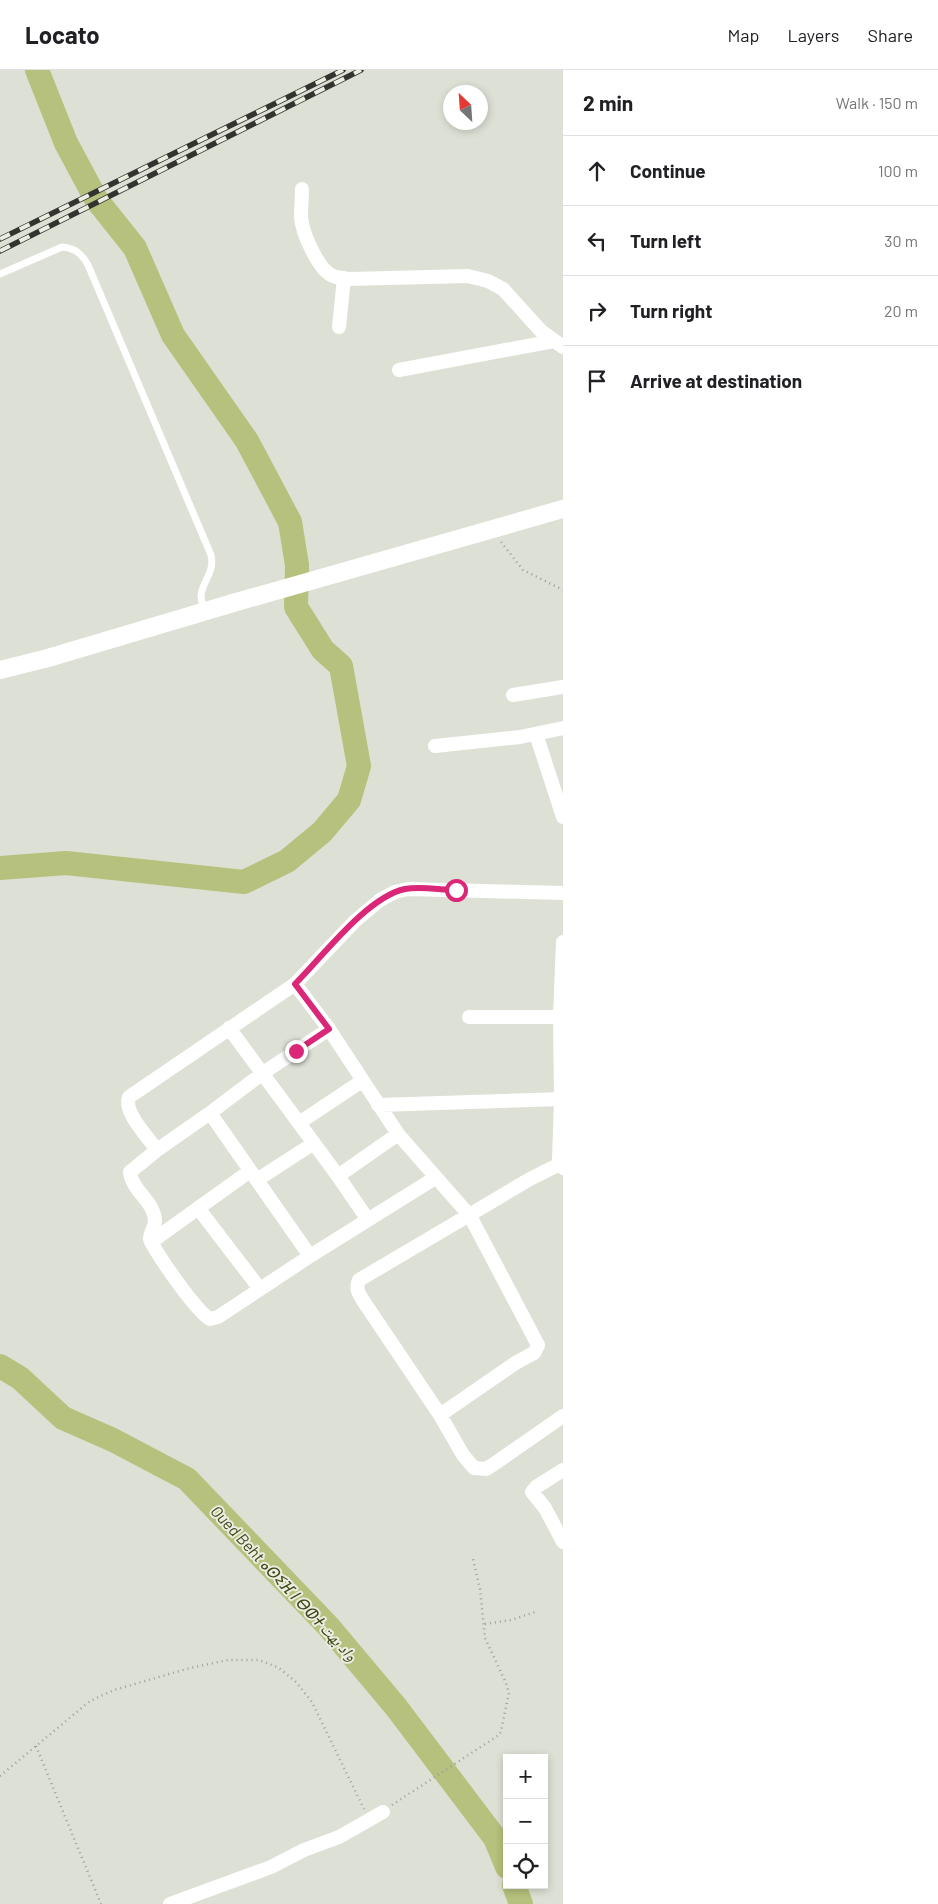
<!DOCTYPE html>
<meta charset="utf-8">
<style>
body{margin:0;font-family:Barlow,"Noto Naskh Arabic","Noto Sans Tifinagh",sans-serif;background:#f6f6f6;color:#202124}
.controls{position:absolute;right:15px;bottom:15px;display:grid;overflow:hidden;border-radius:0px;box-shadow:0 2px 8px #0003}
.controls button{width:45px;height:45px;display:grid;place-items:center;padding:0;border:0;border-bottom:1px solid #e0e0e0;background:#fff;color:#202124;font:25px sans-serif}
.compass{position:absolute;left:443px;top:15px;width:45px;height:45px;border-radius:50%;background:#fff;box-shadow:0 2px 8px #0003;rotate:335deg}
.stop{position:absolute;width:15px;height:15px;margin:-11px;border:4px solid #db2777;border-radius:50%;background:#fff}
.stop.end{background:#db2777;border-color:#fff;box-shadow:0 1px 5px #0008}
.list{margin:0;padding:0;list-style:none}
h2{display:flex;justify-content:space-between;align-items:center;height:65px;margin:0;padding:0 20px;font-size:21px}
h2 small{font-size:16px;font-weight:400;color:#757577}
.list li{display:grid;grid-template-columns:32px 1fr auto;gap:15px;align-items:center;box-sizing:border-box;height:70px;padding:0 20px;border-top:1px solid #e0e0e0}
.list b{display:block;font-size:19px;white-space:nowrap}
.list em{font-size:16px;font-style:normal;color:#757577}
.icon{flex:none;width:28px;height:28px;fill:none;stroke:currentColor;stroke-width:2;stroke-linecap:round;stroke-linejoin:round}
.map{position:relative;flex:none;width:563px;height:1834px;overflow:hidden}
header{display:flex;align-items:center;gap:30px;box-sizing:border-box;height:70px;padding:0 25px;background:#fff;border-bottom:1px solid #e0e0e0}
header strong{font-size:24px}
nav{display:flex;gap:28px;margin-inline-start:auto;font-size:18px}
main{display:flex}
aside{flex:1;background:#fff}
.map>svg:first-child{display:block}
.lines{fill:none;stroke-linecap:round;stroke-linejoin:round}
.river{stroke:#b5c17c;stroke-width:24}
.path{stroke:#9ea097;stroke-width:2.5;stroke-dasharray:1 4;stroke-linecap:butt}
.service{stroke:#fff;stroke-width:7}
.minor{stroke:#fff;stroke-width:14}
.tertiary{stroke:#fff;stroke-width:18}
.rail-casing{stroke:#33342f;stroke-width:5.5}
.rail{stroke:#eaede1;stroke-width:4;stroke-dasharray:11;stroke-linecap:butt}
.route{stroke:#db2777;stroke-width:6}
.labels{text-anchor:middle;stroke-width:4;stroke-linejoin:round;paint-order:stroke}
.water-label{font-size:16px;font-style:italic;fill:#404714;stroke:#eaede1}
</style>
<header>
<strong>Locato</strong>
<nav><a>Map</a><a>Layers</a><a>Share</a></nav>
</header>
<main>
<div class="map">
<svg width="563" height="1834" viewBox="0 0 563 1834">
<rect width="100%" height="100%" fill="#dde0d4"/>
<g class="lines">
<path class="river" d="M0,798L66,793L244,812L287,791L322,762L349,730L359,696L341,596L323,580L296,537L297,495L290,452L247,371L173,265L135,178L96,129L66,73L37,0
M0,1296L20,1308L63,1348L113,1370L187,1409L328,1556L396,1637L495,1768L507,1797
M514,1815L521,1834"/>
<path class="path" d="M501,472L523,500L563,520
M485,1554L511,1550L535,1542
M36,1676L101,1834
M0,1706L90,1631L114,1620L190,1598L228,1590H259L279,1598L296,1612L312,1632L364,1739
M392,1735L499,1665L501,1661L509,1623L506,1613L485,1568L480,1519L473,1489"/>
<path class="service" d="M0,204L62,177C75,178 82,184 88,195L211,485C215,502 203,510 201,525C201,530 203,536 204,541"/>
<path class="minor" d="M302,119C302,128 301,138 301,147C302,162 318,200 333,206C338,208 344,208 349,209L468,206L488,211L503,219L541,261L563,277
M339,257L344,208
M399,300L554,271
M513,625L563,617
M536,664L563,747
M435,676L520,667L563,658
M563,872L560,947L561,1029L559,1090L563,1098
M295,914L329,959L398,1064L470,1146L538,1275L534,1283L517,1292L440,1345
M469,947H563
M229,958L338,1106L368,1150
M378,1035L561,1029
M210,1043L310,1186L435,1108
M299,1053L362,1011
M157,1080L210,1043L263,1003L329,959
M560,1094L530,1109L359,1210C355,1219 359,1224 364,1232L440,1345L463,1385L474,1398L486,1399L494,1394L563,1346
M338,1106L398,1064
M257,1110L314,1073
M198,1138L260,1219
M151,1172L250,1101
M310,1186L218,1247L210,1249C196,1241 157,1185 150,1169C150,1162 155,1157 155,1151C155,1132 132,1121 130,1102L157,1080C148,1067 123,1042 129,1027L295,914L355,851L380,830L395,822L408,819L563,823
M563,1400L536,1417L532,1422L545,1438L563,1472
M170,1834L271,1797L304,1780L339,1767L383,1742"/>
<path class="tertiary" d="M0,600L48,588L233,533L563,439"/>
<defs>
<path id="rail" d="M0,169L343,0
M0,181L361,0"/>
</defs>
<use href="#rail" class="rail-casing"/>
<use href="#rail" class="rail"/>
</g>
<g class="lines">
<path class="route" d="M296,981L329,959L295,914C323,886 367,827 405,819C421,816 440,820 456,820"/>
</g>
<g class="labels">
<g class="water-label">
<text transform="translate(284 1513) rotate(47)" y="6">Oued Beht ⴰⵙⵉⴼ ⵏ ⴱⵀⵜ واد بهت</text>
</g>
</g>
</svg>
<div class="controls">
<button>+</button>
<button>−</button>
<button><svg class="icon" aria-label="locate" viewBox="0 0 24 24"><circle cx="12" cy="12" r="6"/><path d="M12 2v4M12 18v4M2 12h4M18 12h4"/></svg></button>
</div>
<svg class="compass" viewBox="-18 -18 36 36"><path d="M0-13l5 13h-10z" fill="#e53935"/><path d="M0 13l5-13h-10z" fill="#757577"/></svg>
<div class="stop" style="left:456px;top:820px"></div>
<div class="stop end" style="left:296px;top:981px"></div>
</div>
<aside>
<h2>2 min<small>Walk · 150 m</small></h2>
<ul class="list">
<li><svg class="icon" aria-label="ahead" viewBox="0 0 24 24"><path d="M12 20V5M6 11l6-6 6 6"/></svg><div><b>Continue</b></div><em>100 m</em></li>
<li><svg class="icon" aria-label="left" viewBox="0 0 24 24"><path d="M17 20v-9H6M10 6l-5 5 5 5"/></svg><div><b>Turn left</b></div><em>30 m</em></li>
<li><svg class="icon" aria-label="right" viewBox="0 0 24 24"><path d="M7 20v-9h11M14 6l5 5-5 5"/></svg><div><b>Turn right</b></div><em>20 m</em></li>
<li><svg class="icon" aria-label="arrive" viewBox="0 0 24 24"><path d="M6 21V4h12l-3 4 3 4H6"/></svg><div><b>Arrive at destination</b></div></li>
</ul>
</aside>
</main>
